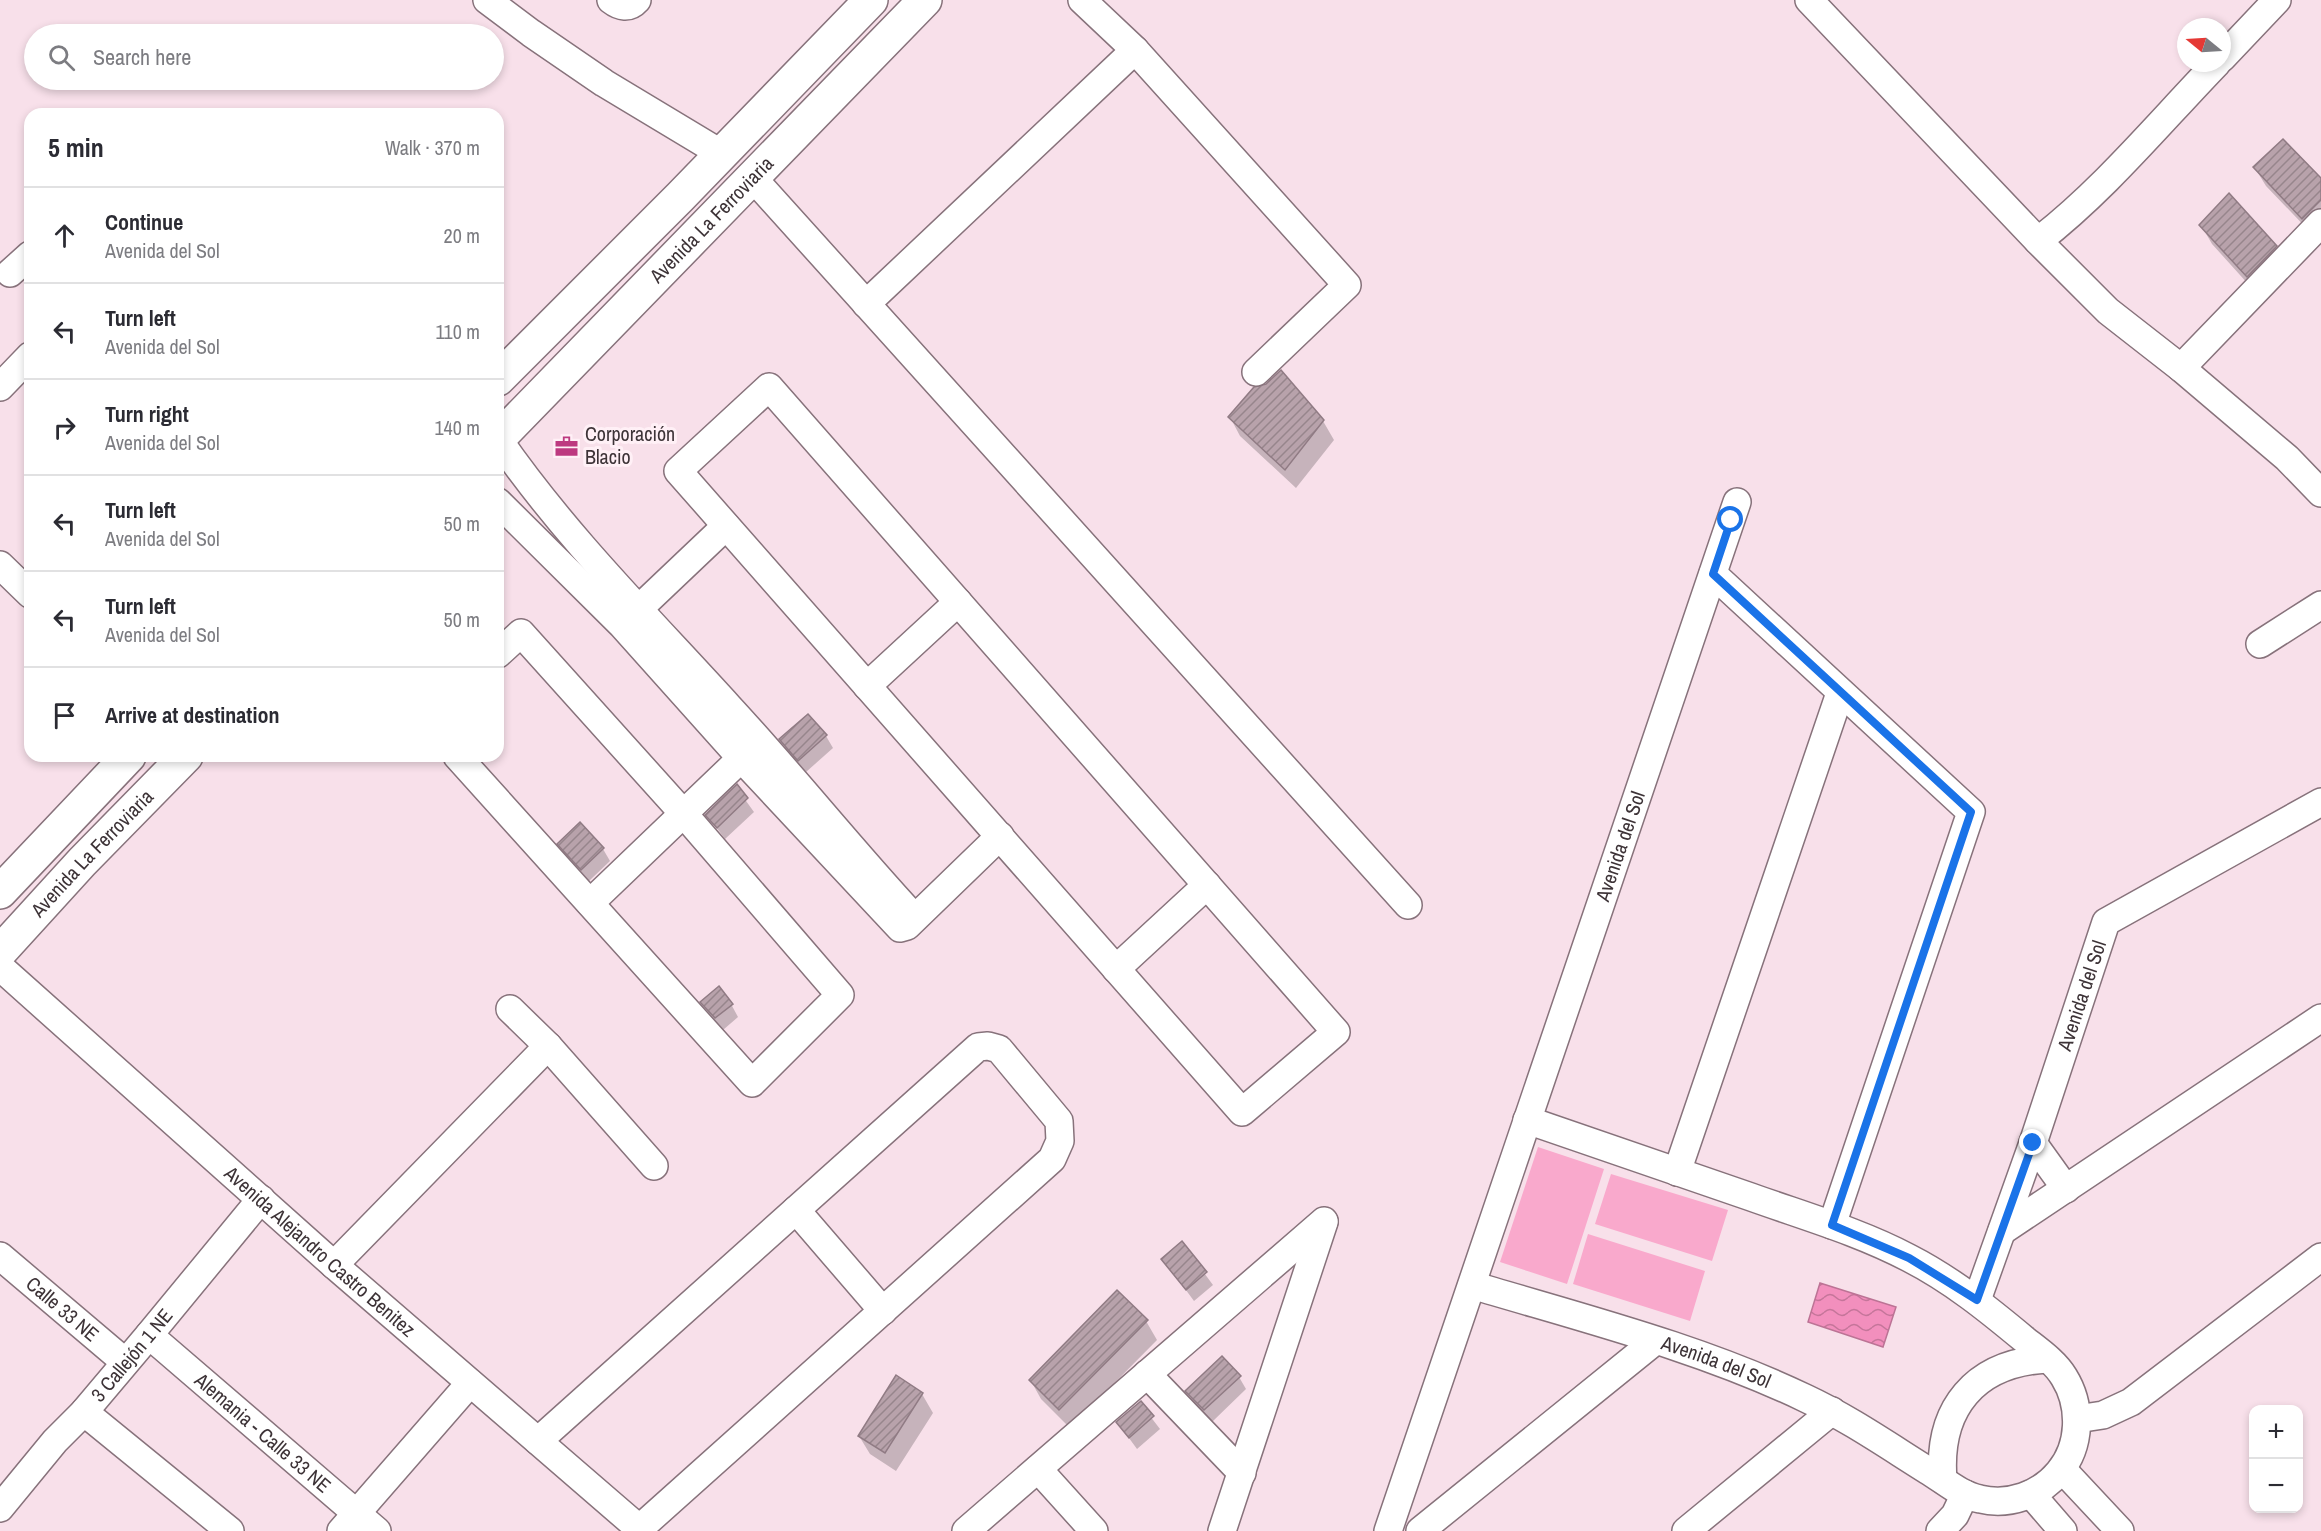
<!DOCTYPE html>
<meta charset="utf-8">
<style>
body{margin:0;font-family:"Archivo Narrow",sans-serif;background:#f2f2f3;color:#2b2b33}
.controls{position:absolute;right:18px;bottom:18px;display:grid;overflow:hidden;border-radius:12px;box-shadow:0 3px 9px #0003}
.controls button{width:54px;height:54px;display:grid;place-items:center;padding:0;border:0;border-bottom:2px solid #e1e1e2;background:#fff;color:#2b2b33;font:30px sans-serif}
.compass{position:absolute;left:2177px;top:18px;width:54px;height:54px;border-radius:50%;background:#fff;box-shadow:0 3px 9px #0003;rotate:288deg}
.stop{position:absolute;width:18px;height:18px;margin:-14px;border:4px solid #1a73e8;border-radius:50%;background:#fff}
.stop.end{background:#1a73e8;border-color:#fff;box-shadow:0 2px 6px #0008}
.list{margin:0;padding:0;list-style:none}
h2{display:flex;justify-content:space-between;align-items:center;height:78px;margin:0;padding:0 24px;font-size:26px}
h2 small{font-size:20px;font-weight:400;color:#7c7c81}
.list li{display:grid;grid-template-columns:39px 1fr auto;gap:18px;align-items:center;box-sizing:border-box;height:96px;padding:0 24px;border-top:2px solid #e1e1e2}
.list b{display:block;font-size:22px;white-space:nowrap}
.list p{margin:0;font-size:20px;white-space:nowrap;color:#7c7c81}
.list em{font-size:20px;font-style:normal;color:#7c7c81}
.icon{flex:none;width:33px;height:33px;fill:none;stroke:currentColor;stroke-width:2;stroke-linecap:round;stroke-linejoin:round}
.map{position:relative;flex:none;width:2321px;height:1531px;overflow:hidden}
.search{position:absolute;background:#fff;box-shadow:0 3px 9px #0003;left:24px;top:24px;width:480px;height:66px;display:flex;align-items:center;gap:15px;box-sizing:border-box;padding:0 21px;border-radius:33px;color:#7c7c81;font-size:22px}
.panel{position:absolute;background:#fff;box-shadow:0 3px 9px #0003;left:24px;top:108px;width:480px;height:654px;border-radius:18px}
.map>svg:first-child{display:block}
.pitch{fill:#f9a9cc}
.water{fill:url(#water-waves);stroke:#bc7395;stroke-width:1.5}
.shadow{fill:#0003}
.building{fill:url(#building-hatch);stroke:#907b84;stroke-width:1.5}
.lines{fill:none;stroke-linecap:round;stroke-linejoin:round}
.minor-casing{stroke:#87727b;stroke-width:30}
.major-casing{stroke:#87727b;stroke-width:36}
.minor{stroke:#fff;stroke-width:27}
.major{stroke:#fff;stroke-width:33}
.route{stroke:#1a73e8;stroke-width:8}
.labels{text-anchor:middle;stroke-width:6;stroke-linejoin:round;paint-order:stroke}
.street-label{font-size:20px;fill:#3d3337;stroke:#fff0f6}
.poi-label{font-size:20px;fill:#3d3337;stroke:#fff0f6;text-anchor:start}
</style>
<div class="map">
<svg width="2321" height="1531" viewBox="0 0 2321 1531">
<defs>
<pattern id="water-waves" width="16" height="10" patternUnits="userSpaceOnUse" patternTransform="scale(1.5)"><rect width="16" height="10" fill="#f28fbd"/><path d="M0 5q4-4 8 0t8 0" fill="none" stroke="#c5759a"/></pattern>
<pattern id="building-hatch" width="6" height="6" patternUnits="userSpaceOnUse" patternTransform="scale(1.5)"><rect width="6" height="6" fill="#b8a2ab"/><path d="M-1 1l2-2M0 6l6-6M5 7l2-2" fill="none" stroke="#97858c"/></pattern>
</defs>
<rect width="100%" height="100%" fill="#f8e0ea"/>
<path class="pitch" d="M1538,1147L1604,1169L1567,1284L1500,1262Z
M1611,1174L1728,1210L1712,1261L1595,1224Z
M1588,1234L1705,1271L1690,1321L1573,1284Z"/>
<path class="water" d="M1820,1283L1896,1307L1883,1347L1808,1322Z"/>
<path class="shadow" d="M2255,168L2321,180V229L2314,236L2266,186Z
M2201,225L2276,247L2287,266L2258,295L2212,244Z
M1281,372L1323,421L1334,440L1296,488L1240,436L1230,417Z
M826,736L833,748L806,772L788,752L781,740Z
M736,787L754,812L725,839L707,815Z
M559,844L603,849L610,861L589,881L566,856Z
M702,1002L731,1004L738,1017L723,1030L709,1014Z
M1182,1243L1213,1285L1194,1301L1163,1259Z
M1146,1321L1157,1340L1070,1428L1041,1399L1031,1381Z
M1239,1377L1246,1389L1212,1422L1194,1403L1187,1391Z
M922,1394L933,1413L896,1471L870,1454L859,1436Z
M1140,1403L1160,1429L1137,1449L1118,1423Z"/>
<path class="building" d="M2283,139L2321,178V200L2302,219L2253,167Z
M2229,193L2277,246L2247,277L2199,225Z
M1281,370L1324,420L1285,470L1228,417L1254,387L1266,384Z
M808,714L827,735L798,761L779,739Z
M737,784L748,798L717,828L705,815Z
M580,822L604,848L581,870L557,844Z
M719,986L733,1004L715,1018L700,1002Z
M1182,1241L1207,1272L1186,1290L1161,1259Z
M1117,1290L1148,1320L1059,1410L1029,1380Z
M1222,1356L1241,1376L1204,1410L1185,1391Z
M896,1375L923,1393L885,1453L858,1436Z
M1141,1401L1154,1416L1129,1438L1116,1422Z"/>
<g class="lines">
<defs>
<g id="minor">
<path d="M487,0L531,33L604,83L722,154"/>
<path d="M611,0C620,7 629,9 637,0"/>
<path d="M1082,0L1135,50L1347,285L1256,372"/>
<path d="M1809,0L2038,241C2104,190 2159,123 2217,63"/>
<path d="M2222,58L2277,0"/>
<path d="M752,177L1408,905"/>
<path d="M2038,241L2108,311L2181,368L2287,458L2321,493"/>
<path d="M10,273L30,255"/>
<path d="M866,304L1135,50"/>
<path d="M2181,368L2321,223"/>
<path d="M0,387L30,356"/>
<path d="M769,387L1336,1032L1242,1112L678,471Z"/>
<path d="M498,439C565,536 650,620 729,707C792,775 849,847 912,915"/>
<path d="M498,502L622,625L741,758L900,928L907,926L1000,836"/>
<path d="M0,565L30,594"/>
<path d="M1713,574L1971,812L1832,1225"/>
<path d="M627,620L726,526"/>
<path d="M2260,644L2321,605"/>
<path d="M867,686L958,602"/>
<path d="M457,756L752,1083L840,995L683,813L521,633L498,654"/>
<path d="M590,903L754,746"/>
<path id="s1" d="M0,967L334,1265L642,1531"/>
<path d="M1116,969L1207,885"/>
<path d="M510,1009L548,1046L654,1166"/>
<path d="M2033,1143L2066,1189"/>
<path d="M1677,1172L1840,693"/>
<path d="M796,1210L883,1311"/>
<path d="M2002,1231L2321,1018"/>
<path id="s2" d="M0,1256L125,1362"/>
<path d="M334,1265L548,1046"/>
<path id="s3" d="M1472,1285C1582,1318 1701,1348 1805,1398C1848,1418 1887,1445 1927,1470C1944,1480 1960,1495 1980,1499C2009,1506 2040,1495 2059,1472C2081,1446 2082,1406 2064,1377C2055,1362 2039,1351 2025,1340C1989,1310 1952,1280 1909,1258C1860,1232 1804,1216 1751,1197C1677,1172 1602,1146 1527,1120"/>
<path id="s4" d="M1977,1300L2033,1143L2106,922L2321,802"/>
<path id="s5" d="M149,1335L377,1531"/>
<path d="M1147,1374L1242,1473"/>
<path d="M84,1412L230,1531"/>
<path d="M2077,1419L2103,1415L2131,1402L2321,1257"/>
<path d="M538,1441L978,1047L988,1046L999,1049L1059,1121L1060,1141L1052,1159L639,1529"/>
<path d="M1038,1469L1094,1531"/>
<path d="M2062,1469L2120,1531"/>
<path d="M1943,1480C1937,1408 1975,1363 2047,1359"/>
<path d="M2031,1494L2063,1531"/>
<path id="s6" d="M0,1508L55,1441L84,1412L149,1335L261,1199"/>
<path d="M341,1531L470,1383"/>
<path d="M966,1531L1324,1221"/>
<path d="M1222,1531L1324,1222"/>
<path id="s7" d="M1388,1531L1737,502"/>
<path d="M1420,1531L1655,1341"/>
<path d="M1686,1531L1832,1411"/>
<path d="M1940,1531L1955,1515L1965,1494"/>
</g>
<g id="major">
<path d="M498,379L680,197L871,0"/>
<path id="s8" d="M498,439L925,0"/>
<path d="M0,892L129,756"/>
<path id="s9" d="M0,952L82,862L186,756"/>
</g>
</defs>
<use href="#minor" class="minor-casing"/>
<use href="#major" class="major-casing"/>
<use href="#minor" class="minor"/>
<use href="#major" class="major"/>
</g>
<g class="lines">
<path class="route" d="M1731,520L1713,574L1971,812L1832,1225L1909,1258L1977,1300L2033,1143"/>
</g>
<defs>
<symbol id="office-bare" viewBox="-9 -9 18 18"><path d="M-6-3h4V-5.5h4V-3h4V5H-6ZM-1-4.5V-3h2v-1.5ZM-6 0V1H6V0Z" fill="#bd3980" stroke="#fff0f6" stroke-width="2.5" paint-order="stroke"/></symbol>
</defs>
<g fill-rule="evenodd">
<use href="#office-bare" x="550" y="430" width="33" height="33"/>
</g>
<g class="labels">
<g class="street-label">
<text dy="7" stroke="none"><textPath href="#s8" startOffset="306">Avenida La Ferroviaria</textPath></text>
<text dy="7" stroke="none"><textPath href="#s7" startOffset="723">Avenida del Sol</textPath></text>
<text dy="7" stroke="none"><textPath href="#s9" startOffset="135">Avenida La Ferroviaria</textPath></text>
<text dy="7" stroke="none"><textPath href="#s4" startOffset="322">Avenida del Sol</textPath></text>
<text dy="7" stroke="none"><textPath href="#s1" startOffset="428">Avenida Alejandro Castro Benitez</textPath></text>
<text dy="7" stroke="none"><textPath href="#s2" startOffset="82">Calle 33 NE</textPath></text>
<text dy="7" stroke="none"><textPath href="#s6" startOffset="202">3 Callejón 1 NE</textPath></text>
<text dy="7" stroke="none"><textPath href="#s3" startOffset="256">Avenida del Sol</textPath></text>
<text dy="7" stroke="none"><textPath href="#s5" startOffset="150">Alemania - Calle 33 NE</textPath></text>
</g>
<g class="poi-label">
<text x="585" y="441">Corporación<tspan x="585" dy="23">Blacio</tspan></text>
</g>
</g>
</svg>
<div class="controls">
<button>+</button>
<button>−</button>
</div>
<svg class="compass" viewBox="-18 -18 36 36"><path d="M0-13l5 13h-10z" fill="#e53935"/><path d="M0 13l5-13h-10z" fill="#7c7c81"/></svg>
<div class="stop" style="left:1731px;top:520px"></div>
<div class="stop end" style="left:2033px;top:1143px"></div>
<div class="search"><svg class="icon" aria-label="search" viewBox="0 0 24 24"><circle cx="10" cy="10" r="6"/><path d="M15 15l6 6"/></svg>Search here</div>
<section class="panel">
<h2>5 min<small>Walk · 370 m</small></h2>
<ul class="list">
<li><svg class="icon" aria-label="ahead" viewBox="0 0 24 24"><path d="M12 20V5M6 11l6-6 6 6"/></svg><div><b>Continue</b><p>Avenida del Sol</p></div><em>20 m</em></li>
<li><svg class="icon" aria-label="left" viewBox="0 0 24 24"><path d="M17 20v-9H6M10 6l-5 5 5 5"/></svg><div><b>Turn left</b><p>Avenida del Sol</p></div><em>110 m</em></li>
<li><svg class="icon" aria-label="right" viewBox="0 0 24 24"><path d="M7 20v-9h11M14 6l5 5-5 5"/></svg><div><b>Turn right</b><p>Avenida del Sol</p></div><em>140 m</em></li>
<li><svg class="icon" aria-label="left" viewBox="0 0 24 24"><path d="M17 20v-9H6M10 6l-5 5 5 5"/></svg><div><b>Turn left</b><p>Avenida del Sol</p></div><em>50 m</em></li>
<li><svg class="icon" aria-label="left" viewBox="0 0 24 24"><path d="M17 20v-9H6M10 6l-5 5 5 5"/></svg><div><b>Turn left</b><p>Avenida del Sol</p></div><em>50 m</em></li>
<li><svg class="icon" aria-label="arrive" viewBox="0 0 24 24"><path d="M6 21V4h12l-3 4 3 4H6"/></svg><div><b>Arrive at destination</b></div></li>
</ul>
</section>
</div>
